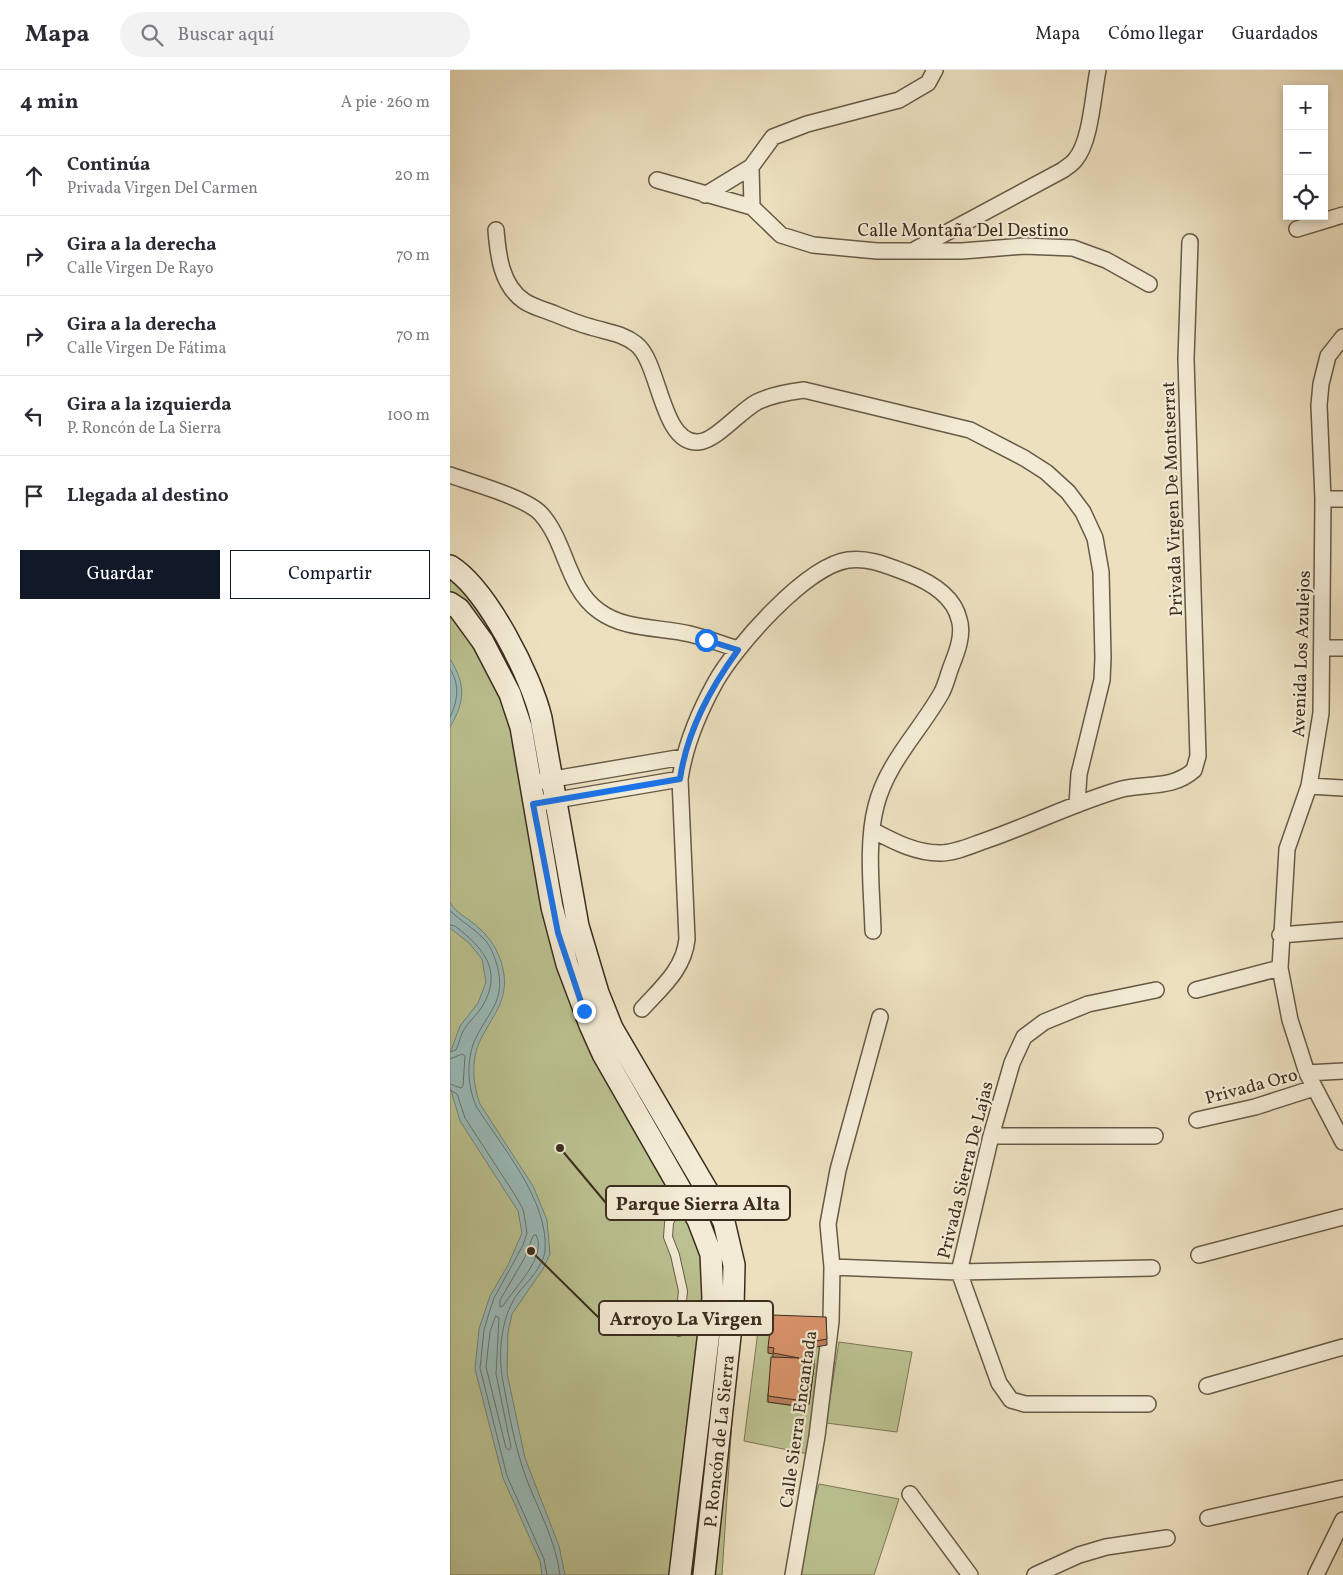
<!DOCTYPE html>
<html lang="es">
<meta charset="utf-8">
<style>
body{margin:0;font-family:Vollkorn,serif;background:#f2f2f3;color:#2b2b33}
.controls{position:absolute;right:15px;top:15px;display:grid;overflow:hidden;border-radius:0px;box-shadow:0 2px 8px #0003}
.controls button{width:45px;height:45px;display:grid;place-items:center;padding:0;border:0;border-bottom:1px solid #e1e1e2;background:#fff;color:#2b2b33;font:25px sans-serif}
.stop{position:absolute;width:15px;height:15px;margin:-11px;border:4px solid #1a73e8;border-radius:50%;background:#fff}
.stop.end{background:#1a73e8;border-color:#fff;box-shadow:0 1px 5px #0008}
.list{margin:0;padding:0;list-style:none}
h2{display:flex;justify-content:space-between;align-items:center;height:65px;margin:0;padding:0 20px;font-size:21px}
h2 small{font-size:16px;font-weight:400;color:#7c7c81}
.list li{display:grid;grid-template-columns:32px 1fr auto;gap:15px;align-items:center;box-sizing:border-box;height:80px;padding:0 20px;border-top:1px solid #e1e1e2}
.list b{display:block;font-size:19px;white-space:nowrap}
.list p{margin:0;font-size:16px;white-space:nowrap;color:#7c7c81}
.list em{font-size:16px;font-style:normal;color:#7c7c81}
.actions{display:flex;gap:10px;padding:15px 20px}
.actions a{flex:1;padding:11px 0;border:1px solid #111827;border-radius:0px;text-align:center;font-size:18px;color:#111827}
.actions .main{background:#111827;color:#fff}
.icon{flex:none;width:28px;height:28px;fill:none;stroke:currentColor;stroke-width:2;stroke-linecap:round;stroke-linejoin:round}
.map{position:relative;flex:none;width:893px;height:1505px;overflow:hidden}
header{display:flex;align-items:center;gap:30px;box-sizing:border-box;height:70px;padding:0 25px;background:#fff;border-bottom:1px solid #e1e1e2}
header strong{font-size:24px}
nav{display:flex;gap:28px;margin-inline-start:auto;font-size:18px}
.search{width:350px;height:45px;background:#f2f2f3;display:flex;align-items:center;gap:12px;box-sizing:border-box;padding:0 18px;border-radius:28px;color:#7c7c81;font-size:19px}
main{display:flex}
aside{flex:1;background:#fff}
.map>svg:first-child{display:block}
.green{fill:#bbc190;stroke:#7b7757}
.water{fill:#9abbb9;stroke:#74827b}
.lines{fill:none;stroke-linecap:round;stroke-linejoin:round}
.shore{stroke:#6a746c;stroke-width:1}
.lane-casing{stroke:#675a46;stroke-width:10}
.street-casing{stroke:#675a46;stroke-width:18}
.secondary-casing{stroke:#3b2d1e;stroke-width:24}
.lane{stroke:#f3ebd5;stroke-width:8}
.street{stroke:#f3ebd5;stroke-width:15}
.secondary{stroke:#f3ebd5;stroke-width:21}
.wall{fill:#bb7e5b;stroke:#3b2d1e}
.shaded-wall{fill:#98674a;stroke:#3b2d1e}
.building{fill:#d9936a;stroke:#3b2d1e}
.route{stroke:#1a73e8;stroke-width:6}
.labels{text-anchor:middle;stroke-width:4.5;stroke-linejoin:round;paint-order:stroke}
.street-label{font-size:18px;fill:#3b2d1e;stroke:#f3ebd5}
.leader{fill:none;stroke:#3b2d1e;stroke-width:2}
.callout-dot{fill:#3b2d1e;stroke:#f3ebd5;stroke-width:2}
.callout{fill:#f3ebd5;stroke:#3b2d1e;stroke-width:2}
.callout-label{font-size:19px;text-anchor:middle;font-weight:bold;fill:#3b2d1e}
</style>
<header>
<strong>Mapa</strong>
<div class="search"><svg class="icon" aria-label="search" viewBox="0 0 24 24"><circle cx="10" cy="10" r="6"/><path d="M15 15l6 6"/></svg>Buscar aquí</div>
<nav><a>Mapa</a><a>Cómo llegar</a><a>Guardados</a></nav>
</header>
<main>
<aside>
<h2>4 min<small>A pie · 260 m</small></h2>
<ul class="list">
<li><svg class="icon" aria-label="ahead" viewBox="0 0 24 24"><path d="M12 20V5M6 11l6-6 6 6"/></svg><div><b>Continúa</b><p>Privada Virgen Del Carmen</p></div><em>20 m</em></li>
<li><svg class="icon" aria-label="right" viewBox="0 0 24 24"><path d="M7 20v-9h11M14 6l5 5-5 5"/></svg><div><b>Gira a la derecha</b><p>Calle Virgen De Rayo</p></div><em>70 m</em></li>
<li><svg class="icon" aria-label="right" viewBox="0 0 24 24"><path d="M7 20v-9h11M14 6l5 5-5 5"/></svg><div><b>Gira a la derecha</b><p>Calle Virgen De Fátima</p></div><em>70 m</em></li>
<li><svg class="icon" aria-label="left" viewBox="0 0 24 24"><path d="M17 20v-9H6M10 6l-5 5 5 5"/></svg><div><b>Gira a la izquierda</b><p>P. Roncón de La Sierra</p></div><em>100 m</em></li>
<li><svg class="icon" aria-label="arrive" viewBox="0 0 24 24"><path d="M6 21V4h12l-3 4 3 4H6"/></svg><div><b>Llegada al destino</b></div></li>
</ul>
<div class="actions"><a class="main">Guardar</a><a>Compartir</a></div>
</aside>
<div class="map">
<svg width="893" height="1505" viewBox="0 0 893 1505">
<rect width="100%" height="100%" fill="#ece0bf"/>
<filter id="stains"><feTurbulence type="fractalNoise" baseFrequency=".004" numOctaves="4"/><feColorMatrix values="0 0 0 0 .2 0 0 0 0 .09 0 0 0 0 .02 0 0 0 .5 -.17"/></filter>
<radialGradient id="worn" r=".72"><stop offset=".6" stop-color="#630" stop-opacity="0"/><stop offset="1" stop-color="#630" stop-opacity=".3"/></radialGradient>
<path class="green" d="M0,500L82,617L91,710L148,948L291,1209L272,1505H0Z
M316,1251H322L324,1285L317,1332L353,1337L359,1334L364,1296L358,1295L360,1278L377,1275L363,1385L294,1371L309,1253Z
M389,1272L462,1282L447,1362L376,1353Z
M369,1414L449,1429L424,1505H348L352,1472Z"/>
<path class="water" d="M0,589C16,614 15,632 0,657Z
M0,832C4,840 12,845 19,850C37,863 48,877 53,899C60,930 41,947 29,973C21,992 23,1015 30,1034L83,1116L97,1150L100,1184L93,1199L62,1244L58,1262L57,1303L75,1388L109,1476L115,1505H92L90,1491L53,1408L25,1299L29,1259L40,1226L58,1195L72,1163L68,1141L10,1051L0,1017V983L10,956L28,933L36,912L32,889L19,873L0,858Z"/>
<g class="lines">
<path class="shore" d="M0,599C10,614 8,631 0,647
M0,841C11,851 25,859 35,870C41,877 44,886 47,895C57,932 37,942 24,972C16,993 18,1017 26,1036C52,1077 99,1131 95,1181C93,1197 78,1211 69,1222C52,1244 48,1278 52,1306C58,1338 64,1374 75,1405C87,1438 106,1470 110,1505
M0,855L5,856C33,878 54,900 32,937C27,945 20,950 15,958C11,964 9,973 6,980L0,982
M0,989L12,984L15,986L13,1016L11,1018L0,1014
M0,1020L7,1024L15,1048L65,1125L73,1139L75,1150L77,1163L73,1175L44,1228L39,1243L34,1260L30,1298L57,1406L94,1489L97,1505
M86,1165C98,1186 64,1218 53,1236L50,1237V1230L74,1189L83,1166Z
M46,1246L49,1248L46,1304L61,1377L59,1380L56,1378L36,1297L40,1262Z"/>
<defs>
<path id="lane" d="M229,1262L233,1221L225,1185L218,1167L219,1153L230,1125"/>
<path id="street" d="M301,97L302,137
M207,110L302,137L331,165L363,175L427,181H512L574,176L623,178L656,190L699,214
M255,125L301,97L323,67L357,54L449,30L478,13L485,0
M847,159L893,145
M46,160C48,185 51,215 74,231C83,237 95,240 105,244C117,249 129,254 141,257C157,262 172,263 186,274C210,292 211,374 248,372C266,371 290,341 307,332C321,325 338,322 354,320L520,360L574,388L596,402L618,422L633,442L645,468L651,502L653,588L652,610L629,704L627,734
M466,179L613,100C617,97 622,94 625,90C641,72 643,24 648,0
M893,267L878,286L871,314L869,335L873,429L871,643L859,716L837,779L830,898L840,950L857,1003L893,1072
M0,405C22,413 77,428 91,444C117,473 116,517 149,541C174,560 211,557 240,564C256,568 272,574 288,579
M873,429H893
M872,578H893
M92,711L233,687
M859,716L893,718
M83,734L230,709
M422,760C443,771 465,783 490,783C506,783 522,775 537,770C583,754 626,732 672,719C697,713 723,719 744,700L748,686L736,289L740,172
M830,865L893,860
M746,920L830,898
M192,939C212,917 234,899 237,869L230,709C235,675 248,644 265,613C285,577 356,496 398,490C419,487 438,496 457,503C478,511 503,524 509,549C514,564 507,582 501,597C498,605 496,614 492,622C471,660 437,692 426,736C416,775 422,821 423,861
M857,1003L893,1001
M747,1050L805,1037L864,1018
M541,1066H705
M749,1185L893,1147
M382,1197L509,1202L702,1198
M757,1316L893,1277
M698,1334H575L561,1330L549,1313L509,1202L541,1066L562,993L574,967L594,952L638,934L706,920
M460,1424L520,1505
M758,1448L893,1418
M343,1505L367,1366L381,1251L382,1197L378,1154L388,1100L430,947
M585,1505L629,1485L656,1477L717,1468
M866,1505L893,1450"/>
<path id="secondary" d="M0,496C37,519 81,606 91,648L128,856L148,923L162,958L265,1134L274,1152L284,1195L283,1238L254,1505
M0,533L9,539L33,572L60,624L71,657L102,837L117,894L140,955L153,984L248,1150L261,1184L263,1228L230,1505"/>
</defs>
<use href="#lane" class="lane-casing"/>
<use href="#street" class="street-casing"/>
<use href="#secondary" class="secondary-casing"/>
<use href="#lane" class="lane"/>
<use href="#street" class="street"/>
<use href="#secondary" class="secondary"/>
</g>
<path class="wall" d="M376,1247L377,1275L360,1278L358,1289L364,1296L359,1334L354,1337L318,1332V1326L323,1287V1284L318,1283V1277Z"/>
<path class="shaded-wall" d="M364,1290V1296L359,1334L354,1337V1331Z"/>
<path class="building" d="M322,1245L376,1247L377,1269L360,1272L358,1289L364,1290L359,1327L354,1331L318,1326L321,1287L349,1288L323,1283L324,1278L318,1277Z"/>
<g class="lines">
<path class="route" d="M134,941L108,863L83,734L230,709C237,661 260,619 288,580L256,570"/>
</g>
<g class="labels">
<g class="street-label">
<text x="513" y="166">Calle Montaña Del Destino</text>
<text transform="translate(722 429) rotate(-92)" y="6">Privada Virgen De Montserrat</text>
<text transform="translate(851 584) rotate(-88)" y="6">Avenida Los Azulejos</text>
<text transform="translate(801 1016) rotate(-15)" y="6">Privada Oro</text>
<text transform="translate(515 1100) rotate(-76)" y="6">Privada Sierra De Lajas</text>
<text transform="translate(348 1349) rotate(-82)" y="6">Calle Sierra Encantada</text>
<text transform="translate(269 1371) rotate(-84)" y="6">P. Roncón de La Sierra</text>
</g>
</g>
<path class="leader" d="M110 1078L156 1133M81 1181L149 1248"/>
<g class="callout-dot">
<circle cx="110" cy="1078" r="5"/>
<circle cx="81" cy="1181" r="5"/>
</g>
<g class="callout">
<rect x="156" y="1116" width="184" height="34" rx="5"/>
<rect x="149" y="1231" width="174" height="34" rx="5"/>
</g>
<g class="callout-label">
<text x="248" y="1140">Parque Sierra Alta</text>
<text x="236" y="1255">Arroyo La Virgen</text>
</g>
<rect width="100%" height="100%" filter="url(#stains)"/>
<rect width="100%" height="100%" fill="url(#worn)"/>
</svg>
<div class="controls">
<button>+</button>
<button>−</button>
<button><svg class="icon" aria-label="locate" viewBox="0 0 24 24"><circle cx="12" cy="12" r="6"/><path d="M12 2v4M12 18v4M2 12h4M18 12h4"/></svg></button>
</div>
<div class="stop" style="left:256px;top:570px"></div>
<div class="stop end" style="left:134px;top:941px"></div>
</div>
</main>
